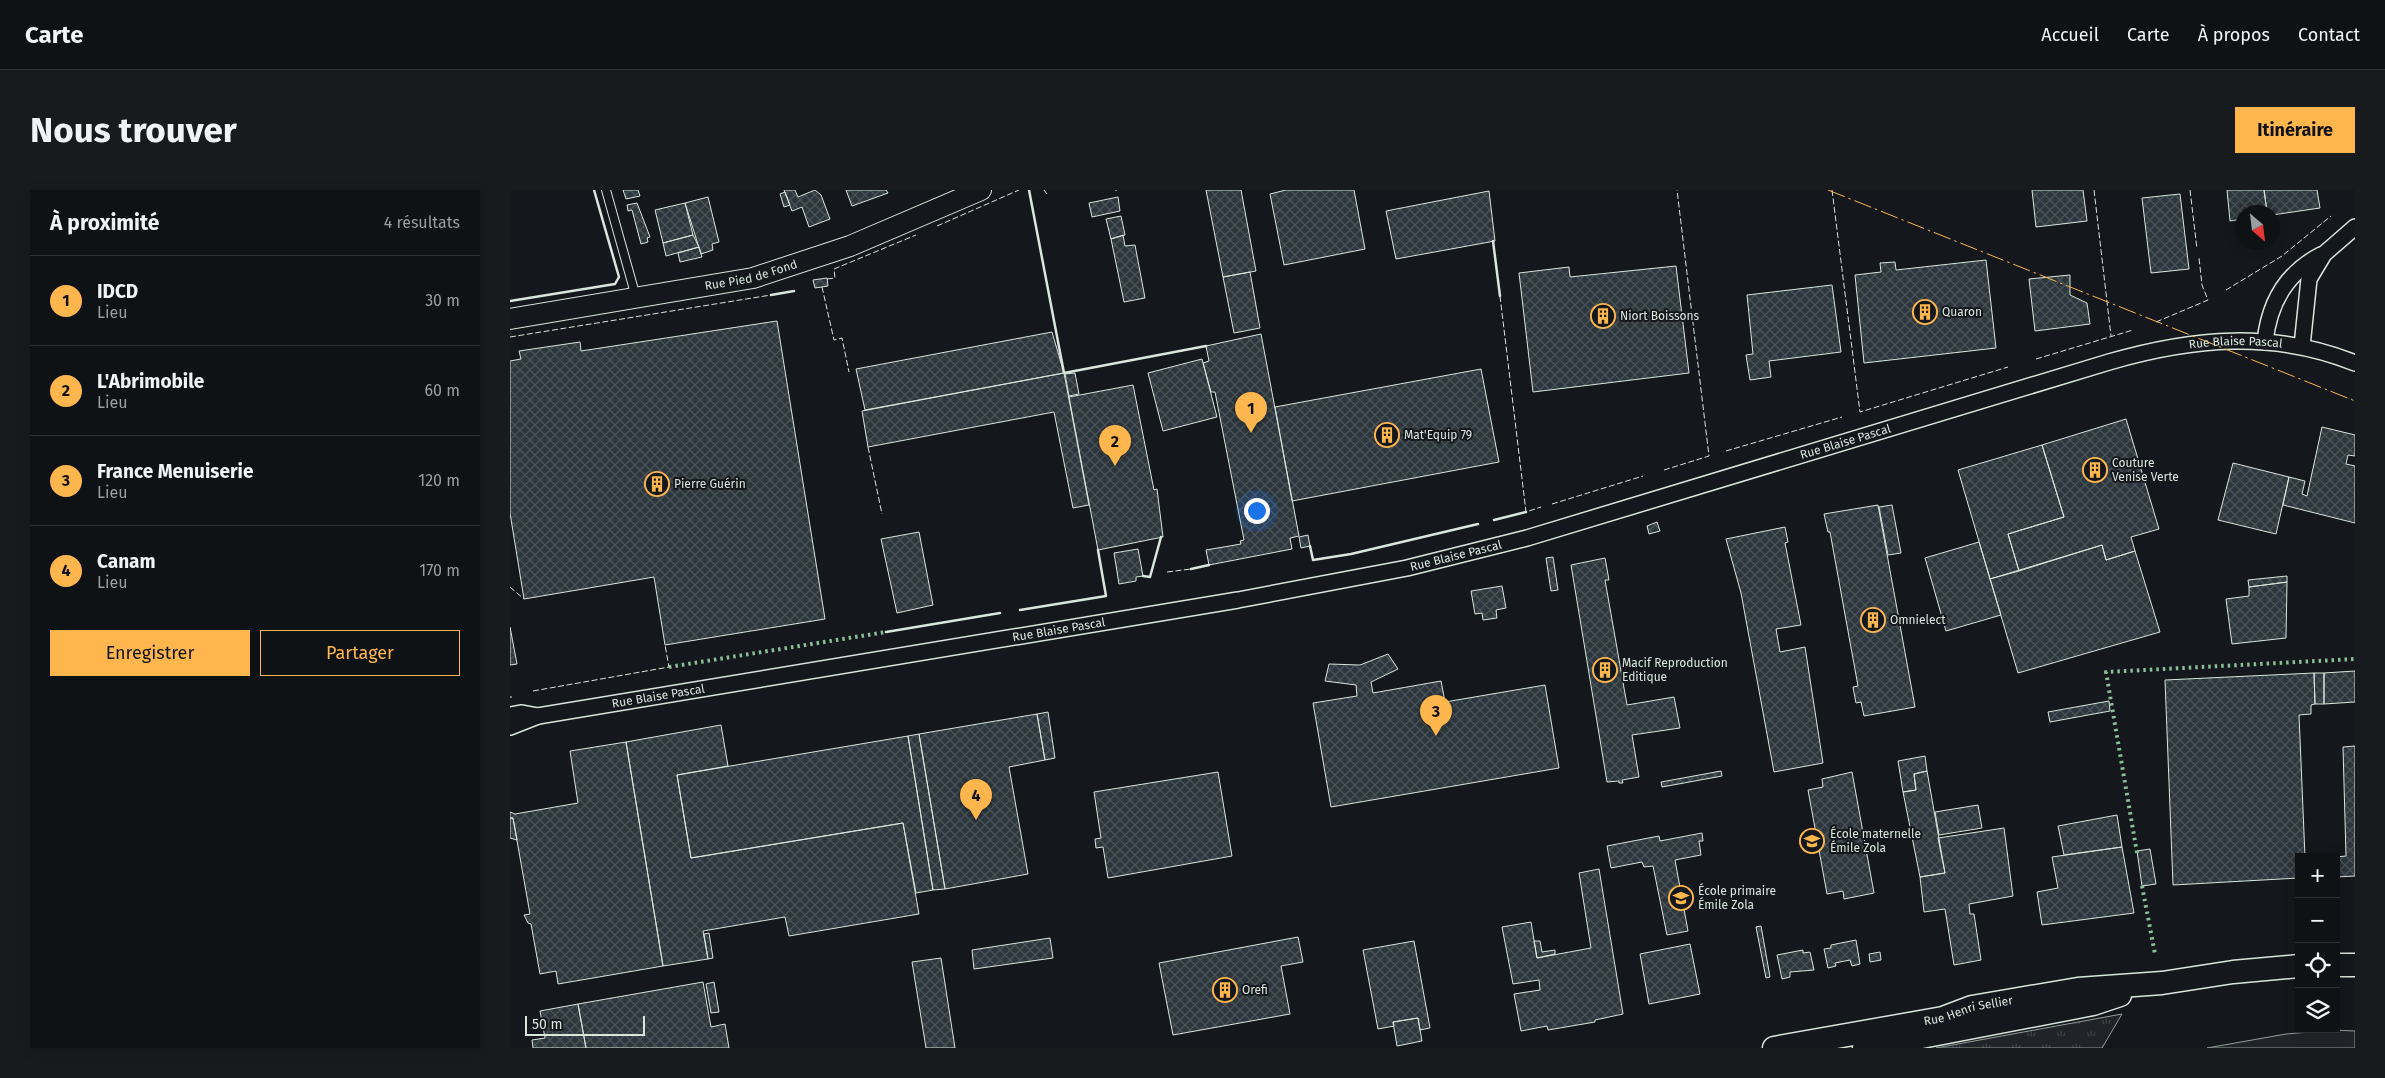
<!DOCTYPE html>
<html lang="fr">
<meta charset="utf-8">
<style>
body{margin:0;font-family:"Fira Sans",sans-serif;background:#181b1e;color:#f1f3f6}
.controls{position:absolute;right:15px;bottom:15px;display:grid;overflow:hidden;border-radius:0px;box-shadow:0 2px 12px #0003}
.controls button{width:45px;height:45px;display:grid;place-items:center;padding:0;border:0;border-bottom:1px solid #2f3234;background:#0f1215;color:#f1f3f6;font:25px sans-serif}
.compass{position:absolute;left:1725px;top:15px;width:45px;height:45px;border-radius:50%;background:#0f1215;box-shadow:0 2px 12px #0003;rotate:152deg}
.scale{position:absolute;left:15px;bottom:12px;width:120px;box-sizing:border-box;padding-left:5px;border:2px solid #d8e6dc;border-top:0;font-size:14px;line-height:18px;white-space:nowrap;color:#d8e6dc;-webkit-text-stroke:4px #14181c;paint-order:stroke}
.you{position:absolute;left:746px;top:320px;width:18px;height:18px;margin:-12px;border:4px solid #fff;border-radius:50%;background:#1a73e8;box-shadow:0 0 0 8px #1a73e833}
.badge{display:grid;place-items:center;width:32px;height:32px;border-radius:50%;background:#ffb74d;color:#111;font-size:16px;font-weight:700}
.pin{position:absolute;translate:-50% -41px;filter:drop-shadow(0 1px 2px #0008)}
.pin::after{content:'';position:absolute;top:26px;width:18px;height:15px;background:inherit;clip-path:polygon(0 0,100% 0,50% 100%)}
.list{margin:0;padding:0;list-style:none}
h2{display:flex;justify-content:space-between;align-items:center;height:65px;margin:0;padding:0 20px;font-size:21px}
h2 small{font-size:16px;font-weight:400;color:#9b9ea0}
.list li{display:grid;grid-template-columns:32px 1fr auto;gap:15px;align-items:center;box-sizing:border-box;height:90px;padding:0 20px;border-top:1px solid #2f3234}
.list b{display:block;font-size:19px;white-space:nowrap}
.list p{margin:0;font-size:16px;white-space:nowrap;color:#9b9ea0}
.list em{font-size:16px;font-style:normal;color:#9b9ea0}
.actions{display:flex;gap:10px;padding:15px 20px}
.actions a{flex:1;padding:11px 0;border:1px solid #ffb74d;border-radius:0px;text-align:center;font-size:18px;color:#ffb74d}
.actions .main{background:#ffb74d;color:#111}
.icon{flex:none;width:28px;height:28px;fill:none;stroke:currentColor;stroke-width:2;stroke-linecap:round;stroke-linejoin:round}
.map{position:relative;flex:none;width:1845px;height:858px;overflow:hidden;border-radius:0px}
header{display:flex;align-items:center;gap:30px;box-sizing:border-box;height:70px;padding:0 25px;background:#0f1215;border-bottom:1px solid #2f3234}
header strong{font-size:24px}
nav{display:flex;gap:28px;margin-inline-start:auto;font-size:18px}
.intro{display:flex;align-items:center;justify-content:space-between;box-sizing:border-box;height:120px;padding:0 30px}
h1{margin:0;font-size:35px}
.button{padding:12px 22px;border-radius:0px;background:#ffb74d;color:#111;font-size:18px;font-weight:700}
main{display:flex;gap:30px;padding:0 30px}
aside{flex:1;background:#0f1215;border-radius:0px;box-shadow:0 2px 12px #0003}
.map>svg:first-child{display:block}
.grass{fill:url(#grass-tufts);stroke:#939e99}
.garden{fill:#202428;stroke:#939e99}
.building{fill:url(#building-cross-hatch);stroke:#d8e6dc}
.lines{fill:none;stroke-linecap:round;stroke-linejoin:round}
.service-casing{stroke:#d8e6dc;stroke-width:10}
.minor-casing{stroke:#d8e6dc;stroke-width:18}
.secondary-casing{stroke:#d8e6dc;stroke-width:22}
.primary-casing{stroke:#d8e6dc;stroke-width:25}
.service{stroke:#14181c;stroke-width:8}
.minor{stroke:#14181c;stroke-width:15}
.secondary{stroke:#14181c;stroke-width:20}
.primary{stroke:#14181c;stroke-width:22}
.hedge{stroke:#8ac095;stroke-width:4;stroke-dasharray:2.5 4;stroke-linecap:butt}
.fence{stroke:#d8e6dc;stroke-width:1;stroke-dasharray:6 2.5;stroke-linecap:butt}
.wall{stroke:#d8e6dc;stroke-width:2.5}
.power{stroke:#ffb74d;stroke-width:1;stroke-dasharray:18 4 2.5 4;stroke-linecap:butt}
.labels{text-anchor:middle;stroke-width:4;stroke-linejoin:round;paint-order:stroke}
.street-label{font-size:12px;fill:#d8e6dc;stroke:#14181c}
.poi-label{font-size:12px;fill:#d8e6dc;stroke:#14181c;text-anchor:start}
</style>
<header>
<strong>Carte</strong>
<nav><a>Accueil</a><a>Carte</a><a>À propos</a><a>Contact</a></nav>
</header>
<div class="intro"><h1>Nous trouver</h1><a class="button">Itinéraire</a></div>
<main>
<aside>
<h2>À proximité<small>4 résultats</small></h2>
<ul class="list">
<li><span class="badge">1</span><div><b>IDCD</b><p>Lieu</p></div><em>30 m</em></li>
<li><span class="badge">2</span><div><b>L'Abrimobile</b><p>Lieu</p></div><em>60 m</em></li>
<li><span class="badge">3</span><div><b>France Menuiserie</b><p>Lieu</p></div><em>120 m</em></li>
<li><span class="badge">4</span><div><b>Canam</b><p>Lieu</p></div><em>170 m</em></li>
</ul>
<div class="actions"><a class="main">Enregistrer</a><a>Partager</a></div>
</aside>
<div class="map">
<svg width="1845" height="858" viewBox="0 0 1845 858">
<defs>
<pattern id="grass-tufts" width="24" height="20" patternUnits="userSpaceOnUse" patternTransform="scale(1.25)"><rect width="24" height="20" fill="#202428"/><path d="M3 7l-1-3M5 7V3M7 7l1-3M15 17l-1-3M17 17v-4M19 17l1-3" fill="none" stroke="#404447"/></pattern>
<pattern id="building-cross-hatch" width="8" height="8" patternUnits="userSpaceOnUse" patternTransform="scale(1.25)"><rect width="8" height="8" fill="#2c363c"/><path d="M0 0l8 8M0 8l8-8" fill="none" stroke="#4a5358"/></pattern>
</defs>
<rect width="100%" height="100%" fill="#14181c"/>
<path class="grass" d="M1612,824L1592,858H1426Z"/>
<path class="garden" d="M1824,840L1845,841V858H1697L1776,844Z"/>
<path class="building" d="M113,0H128L130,6L116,9Z
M274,0H285L288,7L305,0L311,5L320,29L299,37L292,17L282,21Z
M336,0H376L378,3L342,16Z
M696,0H731L746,81L713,87Z
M776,0H844L855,59L774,75L760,4Z
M1522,0H1573L1577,31L1526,37Z
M1717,0H1754L1757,22H1732V29L1720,31Z
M1754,0H1807L1810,18L1762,25V22H1757Z
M979,1L985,51L886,69L876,21Z
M275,2L280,15L274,17L270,4Z
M1670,4L1679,79L1641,83L1632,8Z
M198,7L209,52L202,54L203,60L191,64L175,13Z
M608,7L610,21L582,27L579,13Z
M127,13L140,47L137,48L138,52L131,54L122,20L118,21L117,15Z
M175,13L183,45L153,53L145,20Z
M611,26L615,45L601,49L596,29Z
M183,45L189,57L156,66L153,53Z
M613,45L615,56L625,55L635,108L614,112L601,49Z
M189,57L192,67L170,72L168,63Z
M1476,70L1486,158L1354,173L1345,85L1371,82L1370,73L1385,72L1386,80Z
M1166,76L1179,183L1023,202L1009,83L1059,77L1060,87Z
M740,82L750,138L724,143L713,87Z
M1560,85V105L1577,113L1580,134L1525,141L1519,89Z
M317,88L318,96L305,98L303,90Z
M1322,95L1331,162L1259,171L1261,187L1240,190L1236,165L1243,164L1237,105Z
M267,131L315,429L155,455L144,387L14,409L0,323V171L11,169L9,161L70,152L71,161Z
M542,142L554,183L355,220L346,179Z
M751,144L789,346L780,348L782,359L699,375L696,360L731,354L730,351L734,350L705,202H701L693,173L699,171L696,156Z
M692,169L707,227L653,241L638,183Z
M971,179L989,272L782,311L765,217Z
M554,183L579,315L563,318L544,222L358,257L352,221Z
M565,183L569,204L559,206L555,184Z
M623,195L644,300L647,299L653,347L588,360L559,207Z
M1616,229L1649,339L1621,347L1625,361L1596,370L1592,355L1509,381L1498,344L1554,327L1532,255Z
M1812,237L1845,245V266L1838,265L1836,274L1845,276V333L1773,315L1779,287L1795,291L1792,304L1797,306Z
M1532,255L1554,327L1498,344L1509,381L1480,389L1448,280Z
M1723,273L1779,287L1766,344L1708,330Z
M1368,315L1405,517L1354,526L1351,512L1346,513L1343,497L1348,496L1320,342H1318L1314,324Z
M1382,315L1391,363L1378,365L1369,317Z
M1147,332L1150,341L1139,344L1137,336Z
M1275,337L1278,352L1275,353L1291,435L1266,439L1270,462L1295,457L1313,573L1264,582L1231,403L1216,349Z
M409,342L423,415L387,423L371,349Z
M798,345L800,356L791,358L789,347Z
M1469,352L1491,425L1436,441L1415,368Z
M1592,355L1596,370L1625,361L1650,442L1508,483L1480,389Z
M628,359L633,386L626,387V391L609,394L604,363Z
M1043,367L1048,400L1041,401L1036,368Z
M1095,368L1099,390H1095L1117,515L1164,507L1170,538L1122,545L1129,587L1112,590L1113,593H1109V591L1097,592L1061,375Z
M1777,386V392L1739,397L1738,390Z
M1777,392L1776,448L1722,454L1716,409L1739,406V397Z
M992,396L996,418L986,420L987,428L973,430L972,423L965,424L961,401Z
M0,437L7,474L0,475Z
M878,464L888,479L861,492L863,503L931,491L935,512L1035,495L1049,578L821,617L803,513L847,506L846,495L815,491L819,474L850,475Z
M1845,481V512L1814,514V483Z
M1804,483H1814V514H1805Z
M1804,483L1805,514L1801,515V524L1789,525L1795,667H1789V688L1663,695L1655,490Z
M1599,511L1600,521L1540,532L1538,522Z
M538,522L545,568L535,570L527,524Z
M527,524L535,570L499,577L518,684L435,699L409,544Z
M211,535L218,576L167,585L181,668L393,633L409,724L279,746L275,727L193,741L198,769L153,776L116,552Z
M409,544L435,699L423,700L398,546Z
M398,546L423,700L406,703L393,633L181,668L167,585Z
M116,552L153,776L48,794L46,781L30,784L21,734L18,733L14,725L20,724L3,628H0V622L5,624L68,613L60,561Z
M1845,556V686L1826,687V667L1836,666L1833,557Z
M1415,566L1417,581L1404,584L1406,600L1393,602L1388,571Z
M1211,581L1212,586L1152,597L1151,592Z
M1417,581L1435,683L1410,687L1393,602L1406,600L1404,584Z
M708,582L722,666L598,688L593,657L586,658L585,649L591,648L584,602Z
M1342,582L1364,703L1334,709L1333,701L1317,704L1298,600L1313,597L1312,589Z
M1468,615L1472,638L1429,645L1425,622Z
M1607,625L1612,657L1554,665L1548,636Z
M0,628H3L7,650L0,648Z
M1494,638L1503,706L1459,714L1460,724H1464L1471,770L1444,775L1435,719L1414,722L1410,687L1435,683L1428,648Z
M1192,643L1193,651H1189L1191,665L1165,670L1178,741L1157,745L1143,676L1134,677L1132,672L1101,678L1097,656L1149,646L1150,651Z
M1612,657L1624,723L1532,735L1527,702L1548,698L1542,667Z
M1640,659L1646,694L1632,696L1627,661Z
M1089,679L1113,824L1085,830V832L1038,840L1037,836L1011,841L1004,804L1030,800L1029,790L1003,794L992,737L1021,732L1027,768L1081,758L1069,683Z
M1251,736L1260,787L1256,788L1246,737Z
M199,743L203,768L198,769L194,744Z
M788,747L793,772L771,776L780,824L663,845L649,773Z
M540,748L543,768L464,779L462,760Z
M1346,750L1350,774L1342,776L1340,770L1325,773L1326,776L1318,778L1314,759L1321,758V755Z
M904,751L920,838L910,840L908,828L883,832L884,836L868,839L853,760Z
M1024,751H1030L1032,762L1045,760V764L1027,768Z
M1180,754L1190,804L1139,814L1130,764Z
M1293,760V763L1300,762L1304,780L1280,782V787L1272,789L1267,765Z
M1370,762L1371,770L1360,772L1359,764Z
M431,768L445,858H416L402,772Z
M193,792L201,837L215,834L219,858H76L68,814Z
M204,792L209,822L201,823L196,794Z
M68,814L76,858H23L22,850L35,848L30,821Z
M908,828L912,851L887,856L883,832Z"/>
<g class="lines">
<defs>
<path id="service" d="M96,0L126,107"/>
<g id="minor">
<path d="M1755,152C1759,113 1776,83 1811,65"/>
<path d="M1792,156L1799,89L1814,64L1845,37"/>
<path d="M0,525L12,523L28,526"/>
<path id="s1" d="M0,537L28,526L728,410L897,378L1017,348L1599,172C1682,148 1763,140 1845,173"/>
</g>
<g id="secondary">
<path id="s2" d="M0,129L243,88L340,56L471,0"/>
</g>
<g id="primary">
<path d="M1826,775H1845"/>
<path id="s3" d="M1264,858L1433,828L1462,817L1568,799L1652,793L1723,782L1789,776"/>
<path d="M1354,858L1583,814L1610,805"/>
</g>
</defs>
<use href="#service" class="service-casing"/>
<use href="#minor" class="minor-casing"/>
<use href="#secondary" class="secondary-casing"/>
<use href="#primary" class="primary-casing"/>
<use href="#service" class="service"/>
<use href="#minor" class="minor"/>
<use href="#secondary" class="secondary"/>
<use href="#primary" class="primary"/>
<path class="hedge" d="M159,477L376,442
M1627,663L1596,482L1845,469
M1632,696L1645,764"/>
<path class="fence" d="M534,0L537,4
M606,0V1
M1322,0L1350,222L1498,177
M1584,0L1601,146
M1680,0L1687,59
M427,36L509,0
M317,89L325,88L324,79L406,45
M312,97L324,150L332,148L339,182
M1716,100L1772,66L1821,26
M990,106L1016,322L1031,317
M1646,132L1698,110L1692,95L1689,68
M0,147L261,105
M1526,169L1623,140
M358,257L372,324
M1216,261L1332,227
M1154,280L1199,266L1167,0
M1042,314L1133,286
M657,382L681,379
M0,397L14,409
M23,501L159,477L155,455
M0,507H2"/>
<path class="wall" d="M519,0L554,183L696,156
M983,51L990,106
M261,105L284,101
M0,111L105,94L109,87L84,0
M984,330L1016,322
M800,356L803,370L841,364L968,334
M681,379L699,375
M633,386L640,387L651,347
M510,420L596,406L588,360
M376,442L490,423"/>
<path class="power" d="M1318,0L1845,211"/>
</g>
<defs>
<symbol id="building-ring" viewBox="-11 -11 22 22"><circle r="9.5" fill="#14181c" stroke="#ffb74d" stroke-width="1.5"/><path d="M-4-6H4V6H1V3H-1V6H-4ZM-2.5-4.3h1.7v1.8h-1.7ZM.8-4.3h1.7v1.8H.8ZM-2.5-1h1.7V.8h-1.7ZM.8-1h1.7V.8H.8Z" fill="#ffb74d"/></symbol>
<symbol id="school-ring" viewBox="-11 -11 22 22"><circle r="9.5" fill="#14181c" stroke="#ffb74d" stroke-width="1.5"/><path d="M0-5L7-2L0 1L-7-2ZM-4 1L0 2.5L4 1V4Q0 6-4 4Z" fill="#ffb74d"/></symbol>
</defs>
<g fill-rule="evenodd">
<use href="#building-ring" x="1401" y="108" width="28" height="28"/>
<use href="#building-ring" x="1079" y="112" width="28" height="28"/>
<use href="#building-ring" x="863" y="231" width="28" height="28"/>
<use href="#building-ring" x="1571" y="266" width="28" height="28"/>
<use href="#building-ring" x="133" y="280" width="28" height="28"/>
<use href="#building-ring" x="1349" y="416" width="28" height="28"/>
<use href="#building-ring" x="1081" y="466" width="28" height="28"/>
<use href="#school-ring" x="1288" y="637" width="28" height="28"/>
<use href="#school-ring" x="1157" y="694" width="28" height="28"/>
<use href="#building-ring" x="701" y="786" width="28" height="28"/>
</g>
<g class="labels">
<g class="street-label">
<text dy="4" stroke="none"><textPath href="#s2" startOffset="245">Rue Pied de Fond</textPath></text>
<text dy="4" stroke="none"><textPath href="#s1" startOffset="1772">Rue Blaise Pascal</textPath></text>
<text dy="4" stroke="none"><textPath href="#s1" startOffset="1368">Rue Blaise Pascal</textPath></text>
<text dy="4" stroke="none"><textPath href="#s1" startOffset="962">Rue Blaise Pascal</textPath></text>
<text dy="4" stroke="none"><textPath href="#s1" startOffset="558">Rue Blaise Pascal</textPath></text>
<text dy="4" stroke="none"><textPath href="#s1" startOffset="152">Rue Blaise Pascal</textPath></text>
<text dy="4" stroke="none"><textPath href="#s3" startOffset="198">Rue Henri Sellier</textPath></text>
</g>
<g class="poi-label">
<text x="1432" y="126">Quaron</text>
<text x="1110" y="130">Niort Boissons</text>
<text x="894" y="249">Mat'Equip 79</text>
<text x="1602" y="277">Couture<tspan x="1602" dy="14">Venise Verte</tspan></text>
<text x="164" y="298">Pierre Guérin</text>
<text x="1380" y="434">Omnielect</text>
<text x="1112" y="477">Macif Reproduction<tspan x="1112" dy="14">Editique</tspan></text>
<text x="1320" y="648">École maternelle<tspan x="1320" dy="14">Émile Zola</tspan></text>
<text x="1188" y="705">École primaire<tspan x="1188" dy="14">Émile Zola</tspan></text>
<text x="732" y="804">Orefi</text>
</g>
</g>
</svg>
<div class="controls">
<button>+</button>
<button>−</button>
<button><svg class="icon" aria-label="locate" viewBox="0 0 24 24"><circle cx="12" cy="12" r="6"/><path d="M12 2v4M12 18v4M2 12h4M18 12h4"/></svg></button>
<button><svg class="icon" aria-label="layers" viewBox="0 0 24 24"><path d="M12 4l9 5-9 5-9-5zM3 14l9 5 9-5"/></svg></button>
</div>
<svg class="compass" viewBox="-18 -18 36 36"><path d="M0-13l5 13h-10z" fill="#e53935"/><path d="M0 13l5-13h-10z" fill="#9b9ea0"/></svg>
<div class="scale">50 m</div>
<div class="you"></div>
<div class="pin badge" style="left:741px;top:243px">1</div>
<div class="pin badge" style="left:605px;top:276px">2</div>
<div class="pin badge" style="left:926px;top:546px">3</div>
<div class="pin badge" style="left:466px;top:630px">4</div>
</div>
</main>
